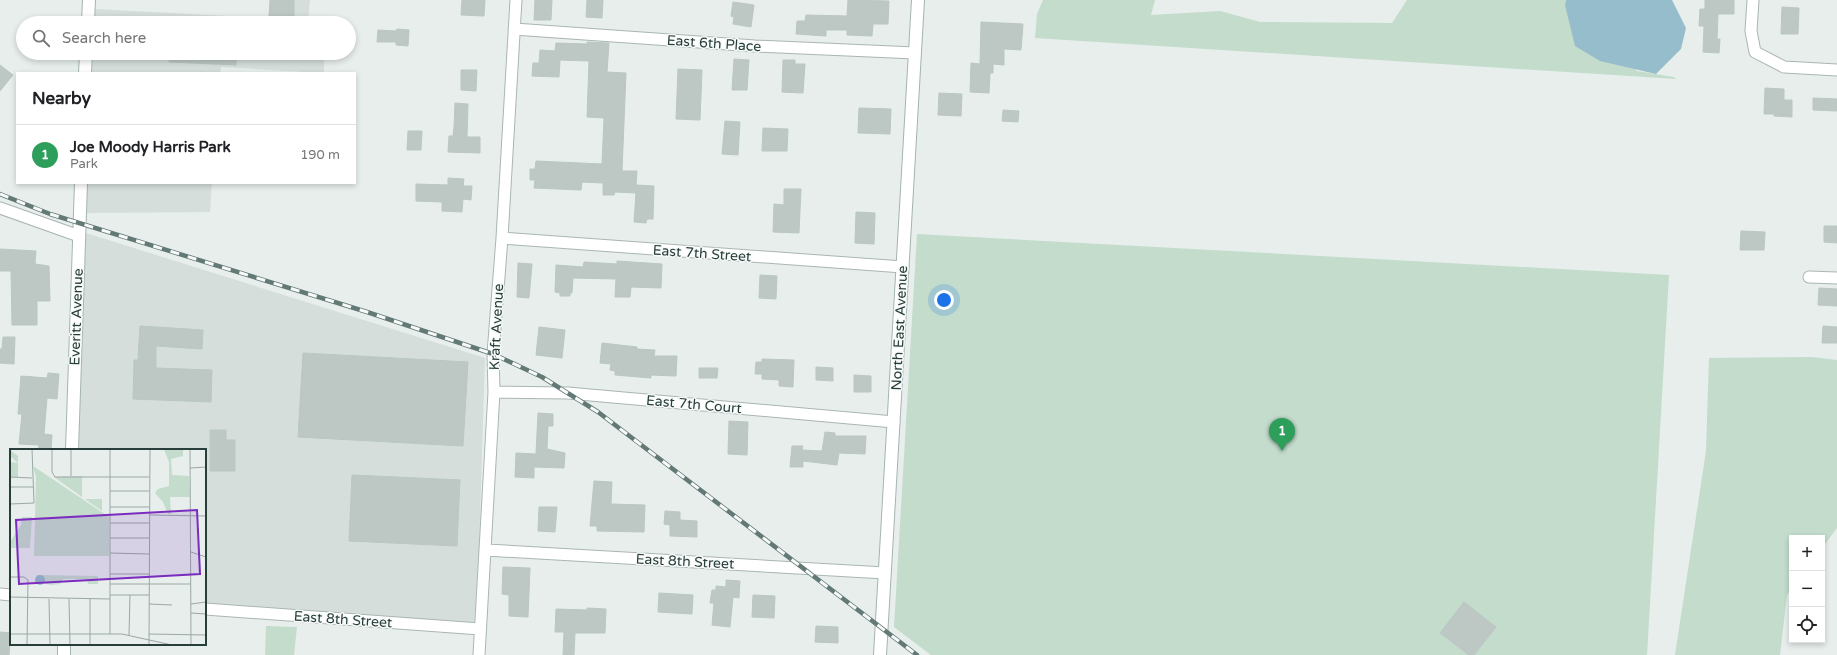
<!DOCTYPE html>
<meta charset="utf-8">
<style>
body{margin:0;font-family:"Varela Round",sans-serif;background:#f2f2f2;color:#202124}
.controls{position:absolute;right:12px;bottom:12px;display:grid;overflow:hidden;border-radius:0px;box-shadow:0 2px 6px #0003}
.controls button{width:36px;height:36px;display:grid;place-items:center;padding:0;border:0;border-bottom:1px solid #e0e0e0;background:#fff;color:#202124;font:20px sans-serif}
.you{position:absolute;left:944px;top:300px;width:14px;height:14px;margin:-10px;border:3px solid #fff;border-radius:50%;background:#1a73e8;box-shadow:0 0 0 6px #1a73e833}
.badge{display:grid;place-items:center;width:26px;height:26px;border-radius:50%;background:#ea580c;color:#fff;font-size:13px;font-weight:700}
.pin{position:absolute;translate:-50% -33px;filter:drop-shadow(0 1px 2px #0008)}
.pin::after{content:'';position:absolute;top:21px;width:14px;height:12px;background:inherit;clip-path:polygon(0 0,100% 0,50% 100%)}
.list{margin:0;padding:0;list-style:none}
h2{display:flex;justify-content:space-between;align-items:center;height:52px;margin:0;padding:0 16px;font-size:17px}
h2 small{font-size:13px;font-weight:400;color:#757577}
.list li{display:grid;grid-template-columns:26px 1fr auto;gap:12px;align-items:center;box-sizing:border-box;height:60px;padding:0 16px;border-top:1px solid #e0e0e0}
.list b{display:block;font-size:15px;white-space:nowrap}
.list p{margin:0;font-size:13px;white-space:nowrap;color:#757577}
.list em{font-size:13px;font-style:normal;color:#757577}
.icon{flex:none;width:22px;height:22px;fill:none;stroke:currentColor;stroke-width:2;stroke-linecap:round;stroke-linejoin:round}
.map{position:relative;flex:none;width:1837px;height:655px;overflow:hidden}
.search{position:absolute;background:#fff;box-shadow:0 2px 6px #0003;left:16px;top:16px;width:340px;height:44px;display:flex;align-items:center;gap:10px;box-sizing:border-box;padding:0 14px;border-radius:22px;color:#757577;font-size:15px}
.panel{position:absolute;background:#fff;box-shadow:0 2px 6px #0003;left:16px;top:72px;width:340px;height:112px;border-radius:0px}
.map>svg:first-child{display:block}
.built{fill:#d5dedb}
.green{fill:#c3dccc}
.water{fill:#96bdcb}
.building{fill:#bdc8c5;stroke:#bac7c3}
.lines{fill:none;stroke-linecap:round;stroke-linejoin:round}
.street-casing{stroke:#aab6b3;stroke-width:13}
.secondary-casing{stroke:#a4b5b1;stroke-width:14}
.street{stroke:#fff;stroke-width:11}
.secondary{stroke:#fff;stroke-width:12}
.rail-casing{stroke:#637976;stroke-width:4.5}
.rail{stroke:#f7faf9;stroke-width:3;stroke-dasharray:9;stroke-linecap:butt}
.labels{text-anchor:middle;stroke-width:3;stroke-linejoin:round;paint-order:stroke}
.street-label{font-size:14px;fill:#283e3b;stroke:#f7faf9}
.inset-road{fill:none;stroke:#9ba8a5;stroke-width:1}
.view{fill:#7b2cbf;fill-opacity:0.15;stroke:#7b2cbf;stroke-width:2}
.inset-edge{fill:none;stroke:#283e3b;stroke-width:2}
</style>
<div class="map">
<svg width="1837" height="655" viewBox="0 0 1837 655">
<rect width="100%" height="100%" fill="#e7eeec"/>
<path class="built" d="M270,0H310L308,20L325,23H95V9L268,18Z
M93,53H324V73L221,67L220,73H92Z
M85,183H212L210,212L85,213Z
M86,233L485,358L479,550L474,625L205,608V450H78Z"/>
<path class="green" d="M1043,0H1155L1151,15L1220,11L1260,22L1392,23L1407,0H1566L1565,5L1637,71L1674,77L1676,79L1035,38L1037,14Z
M917,234L1669,275L1647,655H931L894,627Z
M1812,357L1837,360V528L1822,548V538H1792V588L1787,595L1780,655H1675L1706,451L1709,358Z
M266,626L297,627L294,655H265Z"/>
<path class="water" d="M1566,0H1672L1686,28L1681,49L1656,74L1600,61L1575,46L1565,5Z"/>
<path class="building" d="M270,0H294V20L269,19Z
M462,0H485L484,16L461,15Z
M535,0H552L551,20H534Z
M587,0H603L602,18L586,17Z
M848,0L889,1L888,24H873L872,36L847,35V30H826V36L796,34L797,21H805L806,15L847,16Z
M1705,0H1734V14H1718L1717,39H1720L1719,53L1703,52L1704,26H1699L1700,9H1705Z
M733,2L754,5L751,27L733,24L734,17L731,16Z
M1782,7L1799,8L1798,34H1781Z
M981,22L1023,24L1021,50L1004,49V65L993,64V73H990L989,93L970,92L971,63L980,64Z
M397,29L409,30L408,46L396,45V42H377L378,30L396,31Z
M587,42L609,43L607,72L626,73L622,171H637L636,185L654,186L653,219H647L646,223L634,222L636,193L615,192L614,195H603V183L582,182L581,190L534,188L535,180H530V169H535L536,161L602,164L604,118L587,117L589,61L560,60L559,77L532,76L533,63H539L540,50L555,51L556,43L587,44Z
M170,53H236V65L169,62Z
M734,59L749,60L747,90H732Z
M783,60H795V64H805L803,93L782,92Z
M0,65L13,75L0,91Z
M678,69L702,70L700,120L676,119Z
M461,70H477L476,91L461,90Z
M1765,88L1784,89V100H1792V117L1774,116V114H1764Z
M939,93L962,94L961,116L938,115Z
M1813,98L1837,99V111L1813,110Z
M455,103L468,104L467,137H480V153L448,152L449,136H453L454,127Z
M859,108L891,109L890,134L858,133Z
M1003,110L1019,111L1018,122L1002,121Z
M725,121L740,122L738,155L722,154Z
M763,128L788,129L787,151H762Z
M408,131H422L421,150H407Z
M448,178L464,179L463,186H472L471,200L463,199L462,212L442,211V202L416,201V184L448,185Z
M784,189H801L799,233L773,232L774,204L784,205Z
M856,212L875,213L874,244L855,243Z
M1824,226H1837V243L1824,242Z
M1741,231L1765,232L1764,250H1740Z
M0,249L36,251L35,264L49,266L50,301H37V325H12L11,271H0Z
M617,261L662,264L661,288L631,287L630,297H615L616,279L573,278L572,293H570V296H560V293L555,292L556,265L583,267L584,262L617,264Z
M518,263L532,264L529,298L517,297Z
M760,275L777,276L776,299L759,298Z
M1819,288L1837,289V306L1818,305Z
M140,326L203,330L202,349L156,346V368L212,370L211,402L133,399L134,360H138Z
M1823,326L1837,327V343H1822Z
M539,327L565,330L562,358L536,355Z
M3,337H15L14,364L0,363V349H2Z
M602,343L637,347V349L655,350L654,356H677L676,376L651,375V378L615,375V371L610,370L611,364L600,363Z
M303,353L468,362L463,446L298,437Z
M762,359L794,360L793,387L779,386V380L762,379V374H755L756,362H762Z
M816,367L833,368V381L816,380Z
M699,368H718L717,378H699Z
M48,373L59,374L57,399L47,398L44,434L52,435L51,450H38L39,445L19,444L22,414H18L21,376L47,378Z
M854,375L871,376V392H854Z
M538,413L553,414V426H548L547,449L565,453L564,468L534,467V478L515,477L516,453L536,454Z
M729,421L748,422L747,455L728,454Z
M210,430H226V440H235V471H210Z
M825,432L835,433V436H866L865,454L839,453L837,465L803,461V467H790L792,446H803L802,450L822,451Z
M352,475L460,480L457,546L349,541Z
M594,481L612,482L611,504L645,505L644,532L597,531V526H590Z
M539,507H557L555,532L538,531Z
M665,511L680,512V520L697,521V537L670,536V525L664,524Z
M503,567L530,568L528,617L509,616V595L502,594Z
M726,580L740,581L739,598L733,597L730,627L712,625L714,603H710L712,590H716V586L726,587Z
M659,593L693,595L692,614L658,612Z
M753,595L775,596L774,618L752,617Z
M1464,602L1496,627L1474,655H1469L1440,633Z
M587,608L606,609L605,633H575L574,655H563L564,632H555L556,609L587,610Z
M816,626L838,627V643L815,642Z
M0,632L11,633L9,655H0Z"/>
<g class="lines">
<defs>
<path id="street" d="M1753,0L1751,31L1755,52L1784,67L1837,70
M514,29L755,46L915,53
M0,208L79,236
M502,238L903,267
M1809,277L1837,278
M494,392L568,393L894,422
M486,550L885,573
M0,594L11,595
M205,609L480,629
M479,655L494,392L493,354L502,238L516,0"/>
<path id="secondary" d="M88,23L89,0
M85,73L86,53
M72,450L81,183
M64,655V644
M880,655L918,0"/>
</defs>
<use href="#street" class="street-casing"/>
<use href="#secondary" class="secondary-casing"/>
<use href="#street" class="street"/>
<use href="#secondary" class="secondary"/>
<defs>
<path id="rail" d="M0,194L50,214L367,312L493,354L542,377L598,412L917,655"/>
</defs>
<use href="#rail" class="rail-casing"/>
<use href="#rail" class="rail"/>
</g>
<g class="labels">
<g class="street-label">
<text transform="translate(714 43) rotate(4)" y="5">East 6th Place</text>
<text transform="translate(702 253) rotate(4)" y="5">East 7th Street</text>
<text transform="translate(76 317) rotate(-88)" y="5">Everitt Avenue</text>
<text transform="translate(496 327) rotate(-87)" y="5">Kraft Avenue</text>
<text transform="translate(899 328) rotate(-87)" y="5">North East Avenue</text>
<text transform="translate(694 404) rotate(5)" y="5">East 7th Court</text>
<text transform="translate(685 561) rotate(3)" y="5">East 8th Street</text>
<text transform="translate(343 619) rotate(4)" y="5">East 8th Street</text>
</g>
</g>
<g transform="translate(10 449)">
<rect width="196" height="196" fill="#e7eeec"/>
<path d="M154,0H173V7L161,10L162,26L179,27L180,48H160L161,65H158L153,53L145,44L148,40L159,37V13ZM0,1L8,7V28H0V13L8,14L0,7ZM23,17L99,68V107H24L26,28ZM72,27V48L44,28H45ZM75,50H92V62ZM12,68H22L20,99H0V93L11,76ZM25,126L88,127V135H78L77,130H53L50,135L42,136L36,135L32,128Z" fill="#c3dccc"/>
<path d="M25 131a5 5 0 1 1 10 0a5 5 0 1 1-10 0Z" fill="#96bdcb"/>
<path class="inset-road" d="M42,0V23L45,28H139M180,0L181,196M180,19L196,18M61,27V0M0,28L22,29M0,38H24M100,42H139M0,55L24,54L22,0M100,58H140M140,66L196,67M100,74H139M100,89H139M181,103L196,108M100,104L139,105M100,125H139M0,128H14L18,131L17,196M100,135H181M100,146H139M0,148L100,150M80,149V196M39,150L40,196M59,150L60,196M139,155L162,156M181,155L196,153M181,164L196,165M0,185H112L162,196M100,185V0M139,185L196,186M119,186L120,146M139,196L140,0"/>
<path class="view" d="M187,61L190,125L9,135L6,71Z"/>
<rect width="196" height="196" class="inset-edge"/>
</g>
</svg>
<div class="controls">
<button>+</button>
<button>−</button>
<button><svg class="icon" aria-label="locate" viewBox="0 0 24 24"><circle cx="12" cy="12" r="6"/><path d="M12 2v4M12 18v4M2 12h4M18 12h4"/></svg></button>
</div>
<div class="you"></div>
<div class="pin badge" style="left:1282px;top:451px;background:#2e9e5b">1</div>
<div class="search"><svg class="icon" aria-label="search" viewBox="0 0 24 24"><circle cx="10" cy="10" r="6"/><path d="M15 15l6 6"/></svg>Search here</div>
<section class="panel">
<h2>Nearby<small></small></h2>
<ul class="list">
<li><span class="badge" style="background:#2e9e5b">1</span><div><b>Joe Moody Harris Park</b><p>Park</p></div><em>190 m</em></li>
</ul>
</section>
</div>
